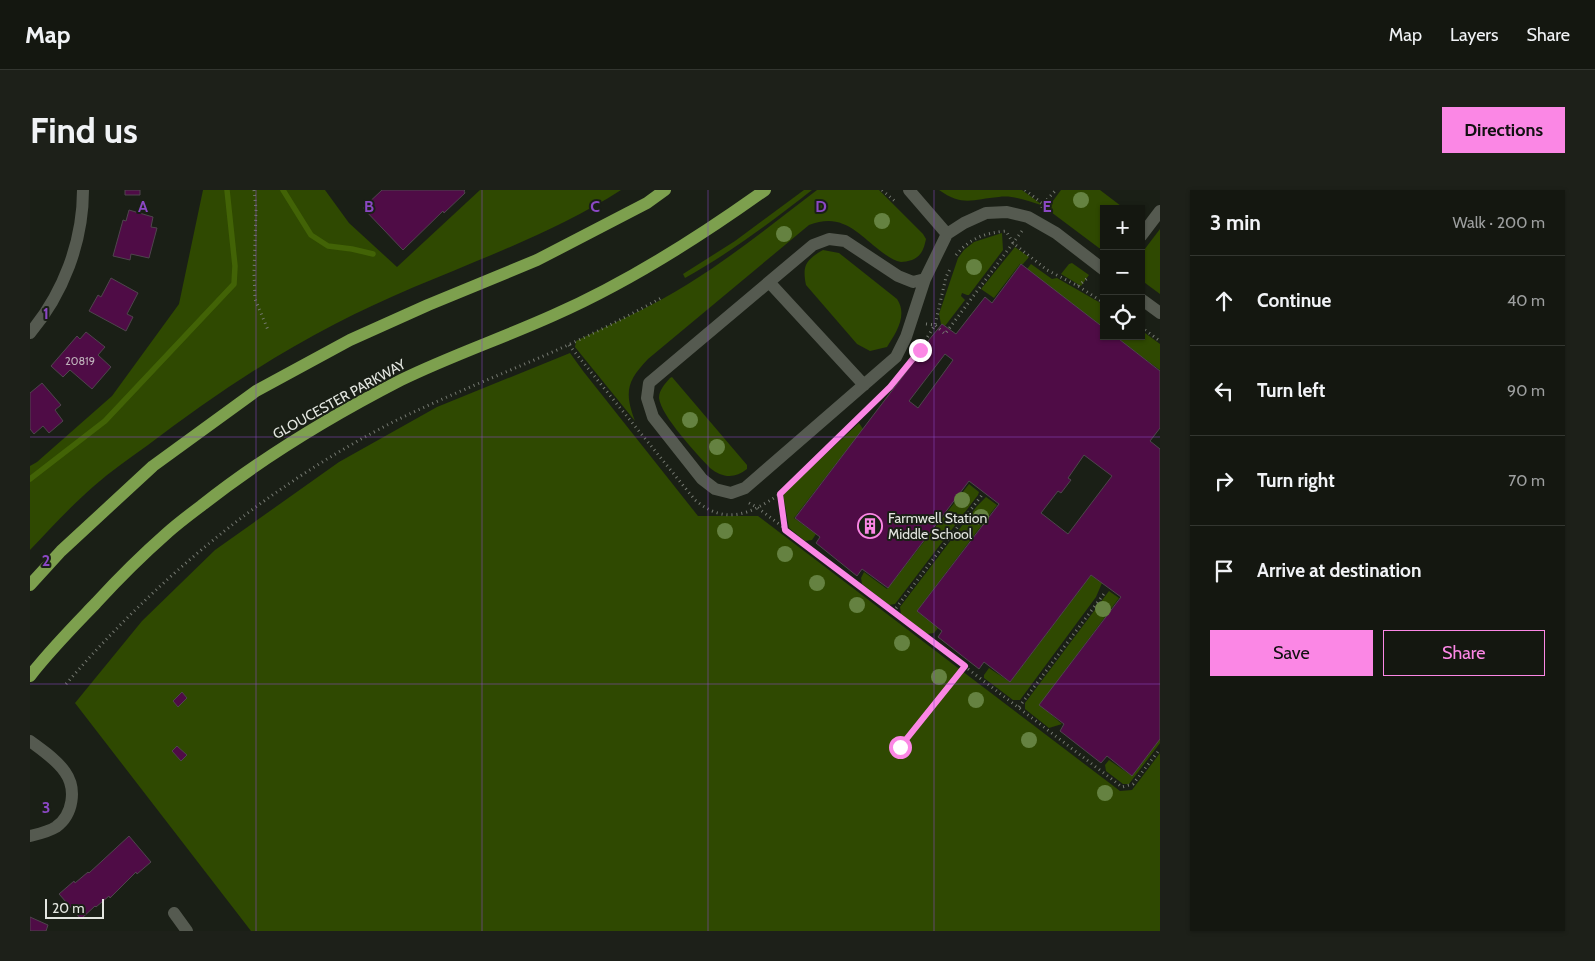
<!DOCTYPE html>
<meta charset="utf-8">
<style>
body{margin:0;font-family:Cabin,sans-serif;background:#1d2019;color:#f1f3f6}
.controls{position:absolute;right:15px;top:15px;display:grid;overflow:hidden;border-radius:0px;box-shadow:0 1px 4px #0004}
.controls button{width:45px;height:45px;display:grid;place-items:center;padding:0;border:0;border-bottom:1px solid #333630;background:#141710;color:#f1f3f6;font:25px sans-serif}
.scale{position:absolute;left:15px;bottom:12px;width:59px;box-sizing:border-box;padding-left:5px;border:2px solid #e3e6e0;border-top:0;font-size:14px;line-height:18px;white-space:nowrap;color:#e3e6e0;-webkit-text-stroke:4px #1a1f16;paint-order:stroke}
.stop{position:absolute;width:15px;height:15px;margin:-11px;border:4px solid #fb87e5;border-radius:50%;background:#fff}
.stop.end{background:#fb87e5;border-color:#fff;box-shadow:0 1px 5px #0008}
.list{margin:0;padding:0;list-style:none}
h2{display:flex;justify-content:space-between;align-items:center;height:65px;margin:0;padding:0 20px;font-size:21px}
h2 small{font-size:16px;font-weight:400;color:#9d9f9f}
.list li{display:grid;grid-template-columns:32px 1fr auto;gap:15px;align-items:center;box-sizing:border-box;height:90px;padding:0 20px;border-top:1px solid #333630}
.list b{display:block;font-size:19px;white-space:nowrap}
.list em{font-size:16px;font-style:normal;color:#9d9f9f}
.actions{display:flex;gap:10px;padding:15px 20px}
.actions a{flex:1;padding:11px 0;border:1px solid #fb87e5;border-radius:0px;text-align:center;font-size:18px;color:#fb87e5}
.actions .main{background:#fb87e5;color:#111}
.icon{flex:none;width:28px;height:28px;fill:none;stroke:currentColor;stroke-width:2;stroke-linecap:round;stroke-linejoin:round}
.map{position:relative;flex:none;width:1130px;height:741px;overflow:hidden;border-radius:0px}
header{display:flex;align-items:center;gap:30px;box-sizing:border-box;height:70px;padding:0 25px;background:#141710;border-bottom:1px solid #333630}
header strong{font-size:24px}
nav{display:flex;gap:28px;margin-inline-start:auto;font-size:18px}
.intro{display:flex;align-items:center;justify-content:space-between;box-sizing:border-box;height:120px;padding:0 30px}
h1{margin:0;font-size:35px}
.button{padding:12px 22px;border-radius:0px;background:#fb87e5;color:#111;font-size:18px;font-weight:700}
main{display:flex;gap:30px;padding:0 30px}
aside{flex:1;background:#141710;border-radius:0px;box-shadow:0 1px 4px #0004}
.map>svg:first-child{display:block}
.green{fill:#2f4901}
.lines{fill:none;stroke-linecap:round;stroke-linejoin:round}
.stream{stroke:#426306;stroke-width:5.5}
.building{fill:#4f0c46;stroke:#4f454d;fill-rule:evenodd}
.path{stroke:#767a72;stroke-width:3;stroke-dasharray:1 4;stroke-linecap:butt}
.minor{stroke:#555a50;stroke-width:12}
.major{stroke:#7da04e;stroke-width:12}
.tree{fill:#658241}
.route{stroke:#fb87e5;stroke-width:6}
.grid{fill:none;stroke:#8b48c4;stroke-width:1;stroke-opacity:0.55}
.labels{text-anchor:middle;stroke-width:4;stroke-linejoin:round;paint-order:stroke}
.number-label{font-size:11px;fill:#beb0ba}
.street-label{font-size:14px;fill:#e3e6e0;stroke:#1a1f16}
.poi-label{font-size:14px;fill:#e3e6e0;stroke:#1a1f16;text-anchor:start}
.grid-label{font-size:16px;text-anchor:middle;font-weight:bold;fill:#8b48c4;stroke:#1a1f16;stroke-width:4;stroke-linejoin:round;paint-order:stroke}
</style>
<header>
<strong>Map</strong>
<nav><a>Map</a><a>Layers</a><a>Share</a></nav>
</header>
<div class="intro"><h1>Find us</h1><a class="button">Directions</a></div>
<main>
<div class="map">
<svg width="1130" height="741" viewBox="0 0 1130 741">
<rect width="100%" height="100%" fill="#1a1f16"/>
<path class="green" d="M173,0H295L319,33L367,77L450,0H591C502,57 398,85 305,134C239,168 177,210 118,255C100,268 81,281 64,296C42,315 21,338 0,360V276L7,272L82,206L149,114Z
M774,0H782C741,32 700,63 655,88L653,84L705,51Z
M787,0H849L893,44L896,49C894,58 892,66 882,70C878,71 874,72 871,72C853,69 831,40 813,34C801,29 791,31 779,35L618,169C597,191 594,202 605,231L545,157L546,151C584,133 623,116 658,94C703,66 745,32 787,0Z
M909,0H992L1011,14V15C997,11 983,5 969,7C943,9 933,17 909,0Z
M1031,0H1070L1095,19H1074V59L1069,58L1017,19Z
M1130,39V104L1111,90V64Z
M972,43L973,60L939,105H937L932,103L931,106L935,110L915,136L911,134L909,124L928,68L934,60L944,52Z
M985,57L999,67L993,74H990L964,108L951,99Z
M793,60L809,63L867,109C878,125 866,143 857,157L840,161L827,154L776,95C772,75 776,70 793,60Z
M1042,73L1059,85L1051,96L1031,84L1039,74Z
M1001,74L1022,89L1027,88L1074,115V138L997,79Z
M1111,140L1130,154V180L1085,147L1111,146Z
M540,163L553,181L668,326H728L1090,601L1102,600L1130,563V741H221L45,513L112,431L185,360L309,272L407,217Z
M642,187L717,275V279C705,289 692,288 680,278C667,264 631,226 629,208C629,200 635,194 640,188Z
M829,233L833,239L764,328L786,344L782,350L775,351L759,338L753,304Z
M939,294L949,302L948,305L865,414L859,415L832,394L831,388L834,382L857,399Z
M956,307L967,315L887,421L908,438L904,443L897,444L871,424L870,417L947,316Z
M1061,385L1072,393L1066,407L990,510H983L954,488V485L959,478L980,492Z
M1079,401L1089,408L1010,515L1032,534L1019,538L995,519V513Z
M1130,549V553L1099,594H1093L1076,581L1075,575L1079,570L1102,586Z"/>
<g class="lines">
<path class="stream" d="M253,0L281,45L298,56L322,59L343,64
M0,289L75,231L204,94L205,76L197,0"/>
</g>
<path class="building" d="M95,0H110V5H95Z
M352,0H435L434,1L435,3L414,23L413,21L373,60L333,18Z
M99,20L123,27L121,37L127,38L119,68L101,64L100,70L83,66L93,30L96,31Z
M991,74L1074,138V146H1085L1130,181V238L1120,251L1130,259V549L1102,586L1077,566L1071,573L1030,541L1034,534L1009,515L1091,407L1061,385L980,492L954,472L949,479L908,447L912,441L887,421L969,314L939,291L858,398L832,379L827,386L786,353L790,347L765,328L899,152L898,151L912,134L926,144L955,107L962,113ZM915,164L923,170L888,218L879,211ZM1054,265L1082,286L1038,344L1011,323L1028,301L1031,303L1041,290L1038,288Z
M81,88L108,103L97,124L103,127L96,141L59,121L68,105L71,107Z
M56,142L75,157L68,165L81,177L62,199L40,180L33,187L21,176L47,146L50,149Z
M12,193L31,215L25,220L33,231L19,243L13,236L4,244L0,239V203Z
M152,502L157,508L148,517L143,511Z
M147,556L157,565L151,571L142,561Z
M99,646L121,672L107,684L106,682L80,708L79,706L66,717L65,716L51,729L29,704L44,691L45,693L58,682L59,683Z
M0,727L18,735L16,741H0Z"/>
<g class="lines">
<path class="path" d="M224,0L226,19L224,83L225,109L238,140
M852,0L867,13
M995,0L1013,14
M1012,18L1013,14L1026,0
M926,65C940,48 955,43 976,41L983,53L992,41
M1048,96L1059,87
M896,134L905,135L916,87L921,77
M1111,137L1130,151
M539,155L665,310C696,336 720,324 750,304L864,192
M887,164L905,135L915,144L983,53L1017,80L1048,96L1074,113
M750,304L755,340
M719,313L728,318L1092,597L1103,594L1130,559
M863,422L952,305
M36,494C128,387 239,295 365,231C422,203 481,181 538,155C571,140 602,124 633,107
M989,517L1076,401
M870,557L935,475"/>
<path class="minor" d="M879,0L917,44
M1111,46L1130,21
M895,89L883,92L868,86L815,51L799,49L783,55L619,193L617,208L623,227L672,289L685,299L701,303L715,298L866,167L876,147L895,89L917,44L934,33L956,23L977,22L998,27L1026,43L1074,80
M739,92L834,195
M1111,109L1130,123
M0,143C33,104 53,52 53,0
M0,551C12,560 26,569 35,582C47,599 43,625 26,637C18,642 8,644 0,646
M144,723L157,741"/>
<path class="major" d="M0,395L31,361L123,276L226,201L320,150L398,115L507,70L617,13L635,0
M0,486C20,460 43,437 66,413C88,389 111,366 136,344C147,334 159,325 171,316C233,267 301,226 371,190C420,166 473,148 524,125C599,92 668,48 735,0"/>
</g>
<g class="tree">
<circle cx="1051" cy="10" r="8"/>
<circle cx="852" cy="31" r="8"/>
<circle cx="754" cy="44" r="8"/>
<circle cx="944" cy="77" r="8"/>
<circle cx="660" cy="230" r="8"/>
<circle cx="687" cy="257" r="8"/>
<circle cx="932" cy="310" r="8"/>
<circle cx="951" cy="327" r="8"/>
<circle cx="695" cy="341" r="8"/>
<circle cx="755" cy="364" r="8"/>
<circle cx="787" cy="393" r="8"/>
<circle cx="827" cy="415" r="8"/>
<circle cx="1073" cy="419" r="8"/>
<circle cx="872" cy="453" r="8"/>
<circle cx="909" cy="487" r="8"/>
<circle cx="946" cy="510" r="8"/>
<circle cx="999" cy="550" r="8"/>
<circle cx="1075" cy="603" r="8"/>
</g>
<g class="lines">
<path class="route" d="M870,557L935,476L755,340L750,304L860,197L890,160"/>
</g>
<path class="grid" d="M226,0V741M452,0V741M678,0V741M904,0V741M0,247H1130M0,494H1130"/>
<defs>
<symbol id="building-ring" viewBox="-11 -11 22 22"><circle r="9.5" fill="#1a1f16" stroke="#fb87e5" stroke-width="1.5"/><path d="M-4-6H4V6H1V3H-1V6H-4ZM-2.5-4.3h1.7v1.8h-1.7ZM.8-4.3h1.7v1.8H.8ZM-2.5-1h1.7V.8h-1.7ZM.8-1h1.7V.8H.8Z" fill="#fb87e5"/></symbol>
</defs>
<g fill-rule="evenodd">
<use href="#building-ring" x="826" y="322" width="28" height="28"/>
</g>
<g class="labels">
<g class="number-label">
<text x="50" y="175">20819</text>
</g>
<g class="street-label">
<text transform="translate(309 209) rotate(-29)" y="5">GLOUCESTER PARKWAY</text>
</g>
<g class="poi-label">
<text x="858" y="333">Farmwell Station<tspan x="858" dy="16">Middle School</tspan></text>
</g>
</g>
<g class="grid-label">
<text x="113" y="22">A</text>
<text x="339" y="22">B</text>
<text x="565" y="22">C</text>
<text x="791" y="22">D</text>
<text x="1017" y="22">E</text>
<text x="16" y="129">1</text>
<text x="16" y="376">2</text>
<text x="16" y="623">3</text>
</g>
</svg>
<div class="controls">
<button>+</button>
<button>−</button>
<button><svg class="icon" aria-label="locate" viewBox="0 0 24 24"><circle cx="12" cy="12" r="6"/><path d="M12 2v4M12 18v4M2 12h4M18 12h4"/></svg></button>
</div>
<div class="scale">20 m</div>
<div class="stop" style="left:870px;top:557px"></div>
<div class="stop end" style="left:890px;top:160px"></div>
</div>
<aside>
<h2>3 min<small>Walk · 200 m</small></h2>
<ul class="list">
<li><svg class="icon" aria-label="ahead" viewBox="0 0 24 24"><path d="M12 20V5M6 11l6-6 6 6"/></svg><div><b>Continue</b></div><em>40 m</em></li>
<li><svg class="icon" aria-label="left" viewBox="0 0 24 24"><path d="M17 20v-9H6M10 6l-5 5 5 5"/></svg><div><b>Turn left</b></div><em>90 m</em></li>
<li><svg class="icon" aria-label="right" viewBox="0 0 24 24"><path d="M7 20v-9h11M14 6l5 5-5 5"/></svg><div><b>Turn right</b></div><em>70 m</em></li>
<li><svg class="icon" aria-label="arrive" viewBox="0 0 24 24"><path d="M6 21V4h12l-3 4 3 4H6"/></svg><div><b>Arrive at destination</b></div></li>
</ul>
<div class="actions"><a class="main">Save</a><a>Share</a></div>
</aside>
</main>
